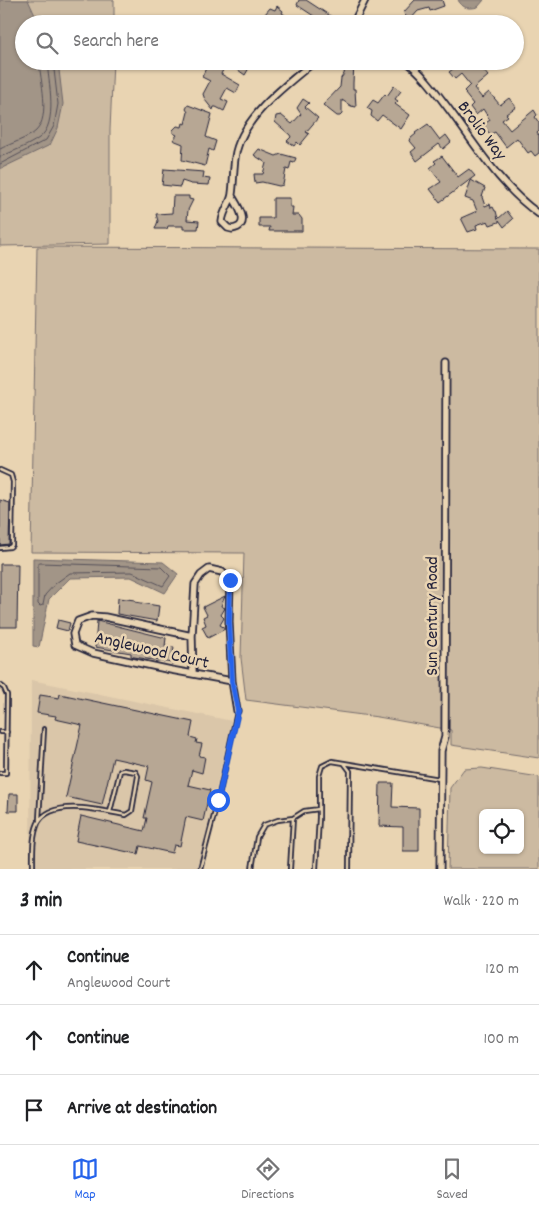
<!DOCTYPE html>
<meta charset="utf-8">
<style>
body{margin:0;font-family:Dekko,sans-serif;background:#f6f6f6;color:#202124}
.controls{position:absolute;right:15px;bottom:15px;display:grid;overflow:hidden;border-radius:8px;box-shadow:0 1px 4px #0004}
.controls button{width:45px;height:45px;display:grid;place-items:center;padding:0;border:0;border-bottom:1px solid #e0e0e0;background:#fff;color:#202124;font:25px sans-serif}
.stop{position:absolute;width:15px;height:15px;margin:-11px;border:4px solid #2563eb;border-radius:50%;background:#fff}
.stop.end{background:#2563eb;border-color:#fff;box-shadow:0 1px 5px #0008}
.list{margin:0;padding:0;list-style:none}
h2{display:flex;justify-content:space-between;align-items:center;height:65px;margin:0;padding:0 20px;font-size:21px}
h2 small{font-size:16px;font-weight:400;color:#757577}
.list li{display:grid;grid-template-columns:32px 1fr auto;gap:15px;align-items:center;box-sizing:border-box;height:70px;padding:0 20px;border-top:1px solid #e0e0e0}
.list b{display:block;font-size:19px;white-space:nowrap}
.list p{margin:0;font-size:16px;white-space:nowrap;color:#757577}
.list em{font-size:16px;font-style:normal;color:#757577}
.icon{flex:none;width:28px;height:28px;fill:none;stroke:currentColor;stroke-width:2;stroke-linecap:round;stroke-linejoin:round}
.map{position:relative;flex:none;width:539px;height:869px;overflow:hidden}
.search{position:absolute;background:#fff;box-shadow:0 1px 4px #0004;left:15px;right:15px;top:15px;height:55px;display:flex;align-items:center;gap:12px;box-sizing:border-box;padding:0 18px;border-radius:28px;color:#757577;font-size:19px}
.sheet{height:275px;background:#fff}
nav{display:flex;justify-content:space-around;align-items:center;box-sizing:border-box;height:70px;border-top:1px solid #e0e0e0;background:#fff;font-size:14px;color:#757577}
nav a{display:grid;justify-items:center;gap:2px}
nav .on{color:#2563eb}
.map>svg:first-child{display:block}
.built{fill:#dac6a9}
.green{fill:#ccbaa1;stroke:#776e6e;fill-rule:evenodd}
.water{fill:#a29587;stroke:#6f6769}
.lines{fill:none;stroke-linecap:round;stroke-linejoin:round}
.shore{stroke:#555059;stroke-width:1}
.building{fill:#b7a794;stroke:#22223b}
.service-casing{stroke:#22223b;stroke-width:6}
.minor-casing{stroke:#22223b;stroke-width:9}
.service{stroke:#e9d4b2;stroke-width:2.5}
.minor{stroke:#e9d4b2;stroke-width:5.5}
.route{stroke:#2563eb;stroke-width:6}
.labels{text-anchor:middle;stroke-width:5;stroke-linejoin:round;paint-order:stroke}
.street-label{font-size:18px;fill:#22223b;stroke:#e9d4b2}
</style>
<div class="map">
<svg width="539" height="869" viewBox="0 0 539 869">
<rect width="100%" height="100%" fill="#e9d4b2"/>
<filter id="ink" filterUnits="userSpaceOnUse"><feTurbulence type="fractalNoise" baseFrequency=".02" numOctaves="2"/><feDisplacementMap in="SourceGraphic" scale="10" xChannelSelector="R" yChannelSelector="G"/><feConvolveMatrix kernelMatrix="1 2 1 2 8 2 1 2 1" color-interpolation-filters="sRGB"/></filter>
<g filter="url(#ink)">
<path class="built" d="M31,680L232,721L198,869H30Z"/>
<path class="green" d="M0,0H114V24H24V61H113L110,130V244L0,246Z
M37,247L539,249V758L451,745V730L378,717L246,700L241,658L244,553L31,552Z
M482,768L539,777V869H448L450,788L464,769ZM483,813H520V850H483Z"/>
<path class="water" d="M0,0H28L39,24H24V61H58L63,104L58,128L50,145L0,169Z
M458,0H484L478,7C469,9 463,9 458,0Z
M33,558L163,562L178,574L165,593L131,577L70,578L49,599L39,647L33,646Z"/>
<g class="lines">
<path class="shore" d="M0,149C9,144 29,138 36,131C51,116 40,80 39,61
M0,157C13,151 28,146 39,138C59,124 48,81 47,61
M0,164L46,140L54,126L58,104L53,61
M40,563L161,567L170,576L163,586L132,572L70,573L56,583L45,595L43,605L40,606L38,604V565Z"/>
</g>
<path class="building" d="M299,0H306L332,17L329,24H326L297,5Z
M415,0H442L444,6L430,11L429,8L418,11L410,20L403,13Z
M277,6L283,11L282,13L285,15V17L293,24H275L272,22L273,20L265,14L270,8L275,10Z
M235,61H253L245,75L231,65Z
M346,61H354V63L353,83V89H355L356,107L351,106L342,100V114L340,116H337L323,105L340,87L341,78L344,74Z
M469,61H486L480,66L488,76L474,88L482,98L489,92L500,105L509,98L516,107L506,114L508,116L502,120L510,130L534,110L537,115L535,117L539,123V131L537,133L539,136V153L535,156L531,151L528,153L517,138L506,147L495,132L491,134L489,133L483,125L490,120L483,109L476,115L470,107L473,104L465,94L466,93L464,91L470,85L461,74L455,79L449,72L462,62L464,65Z
M212,62L214,65L223,70L221,74L240,85L236,93L227,88L221,99L228,102L224,111L216,107H214L213,110L205,100L203,94L210,81L202,77L206,68Z
M394,86L401,91L395,99L398,101L395,104L410,115L401,129L382,115L377,121L371,116L372,111L367,108L373,100L378,103L385,94L387,96Z
M303,99L309,103L305,107L318,118L306,132L309,134L300,145L297,142L294,146L287,141L291,137L290,135L275,122L276,116L281,115L292,124L301,114L297,108Z
M188,105L212,114L206,137L216,141L213,151L209,149L205,166L182,160L183,144L173,140L177,135L173,133V130L177,126L182,127L183,123L185,124L188,112L186,109Z
M428,124L440,140L446,135L451,142L443,149L439,144L417,161L411,152L416,148L410,141L411,138L416,134L415,133Z
M259,149L276,156L281,154L296,158L294,163L291,162L289,170L286,169L283,185L279,186L262,182L255,183L254,174H263L266,163L254,155Z
M442,156L458,177L469,169L475,176L440,202L430,189L441,182L430,168L436,163L434,161Z
M164,169L204,172L203,178L210,179L209,185L191,184L182,181L180,187L162,185Z
M471,180L485,188L482,197L485,206L490,204L491,208L493,207L495,211H496L498,219L507,211L513,219L504,227L499,220V222L490,225L488,221L476,225L477,229L468,232L461,218L477,211L473,201L465,198Z
M173,196H189V199L193,200L188,210L187,220L199,221L198,229H183V226H168L167,229H155L158,221L156,214L172,213Z
M273,198H290V207H293L292,215H299L302,219V231H269L270,227H259V218H273Z
M0,500L10,503L9,544L0,545Z
M0,564H18L17,627H0Z
M225,596L221,606L225,608L221,615L224,618L220,625L225,628V629L208,638L202,627L206,625L203,617L207,615L203,607Z
M118,598L135,600V602L159,606L157,621L117,614Z
M58,620L70,623L68,631L56,628Z
M97,621L166,638L165,646L174,647L172,663L134,657L131,656V653L95,647Z
M60,694L193,722L190,737L197,739L196,743L202,744L199,756L205,757L202,773L192,770L188,785L210,790L203,821L186,817L180,846L174,845L172,853L140,846L138,854L76,841L81,816L144,831L147,818H144L152,782L146,780L149,766L113,758L102,805L66,797L82,725L55,719L56,716L37,713L40,695L59,698Z
M380,783H393L392,807L419,808V851H403V827L379,826Z
M9,794H18V811H8Z"/>
<g class="lines">
<defs>
<path id="service" d="M0,470L11,475L13,482L12,545L10,547L0,548
M0,685L4,688L7,695L6,773H0
M0,732H7
M344,763L440,779
M39,820L44,729
M33,869C33,854 32,837 38,823C51,797 104,811 126,815L132,811L138,776L136,772L124,770L120,771L110,812
M200,869L218,800L237,712
M252,869L257,837L264,825L278,820L293,818L304,811L319,809
M290,869L293,818
M316,869L319,818V776L322,766L332,761L344,763L350,771L349,869"/>
<path id="minor" d="M353,24L365,0
M406,61C421,72 433,88 445,104C474,142 499,186 539,214
M232,196C238,206 252,226 232,229L228,228L222,222C223,210 231,203 232,194C234,180 233,166 236,152C245,115 286,85 315,61
M192,636L105,617L92,616L78,621L73,634L75,645L93,653L171,670L232,681L237,711
M193,674L192,636L195,584L201,575L209,569L222,572L230,580L229,622L232,681
M440,869L441,751L445,737L446,363"/>
</defs>
<use href="#service" class="service-casing"/>
<use href="#minor" class="minor-casing"/>
<use href="#service" class="service"/>
<use href="#minor" class="minor"/>
</g>
</g>
<g class="lines" filter="url(#ink)">
<path class="route" d="M218,800L238,711L232,681L229,622L230,580"/>
</g>
<g class="labels">
<g class="street-label">
<text transform="translate(483 130) rotate(53)" y="6">Brolio Way</text>
<text transform="translate(431 616) rotate(-90)" y="6">Sun Century Road</text>
<text transform="translate(152 649) rotate(13)" y="6">Anglewood Court</text>
</g>
</g>
</svg>
<div class="controls">
<button><svg class="icon" aria-label="locate" viewBox="0 0 24 24"><circle cx="12" cy="12" r="6"/><path d="M12 2v4M12 18v4M2 12h4M18 12h4"/></svg></button>
</div>
<div class="stop" style="left:218px;top:800px"></div>
<div class="stop end" style="left:230px;top:580px"></div>
<div class="search"><svg class="icon" aria-label="search" viewBox="0 0 24 24"><circle cx="10" cy="10" r="6"/><path d="M15 15l6 6"/></svg>Search here</div>
</div>
<section class="sheet">
<h2>3 min<small>Walk · 220 m</small></h2>
<ul class="list">
<li><svg class="icon" aria-label="ahead" viewBox="0 0 24 24"><path d="M12 20V5M6 11l6-6 6 6"/></svg><div><b>Continue</b><p>Anglewood Court</p></div><em>120 m</em></li>
<li><svg class="icon" aria-label="ahead" viewBox="0 0 24 24"><path d="M12 20V5M6 11l6-6 6 6"/></svg><div><b>Continue</b></div><em>100 m</em></li>
<li><svg class="icon" aria-label="arrive" viewBox="0 0 24 24"><path d="M6 21V4h12l-3 4 3 4H6"/></svg><div><b>Arrive at destination</b></div></li>
</ul>
</section>
<nav>
<a class="on"><svg class="icon" aria-label="map" viewBox="0 0 24 24"><path d="M3 6l6-2 6 2 6-2v14l-6 2-6-2-6 2zM9 4v14M15 6v14"/></svg>Map</a>
<a><svg class="icon" aria-label="directions" viewBox="0 0 24 24"><path d="M12 3l9 9-9 9-9-9zM9 14v-3h6M13 9l2 2-2 2"/></svg>Directions</a>
<a><svg class="icon" aria-label="saved" viewBox="0 0 24 24"><path d="M7 4h10v16l-5-4-5 4z"/></svg>Saved</a>
</nav>
